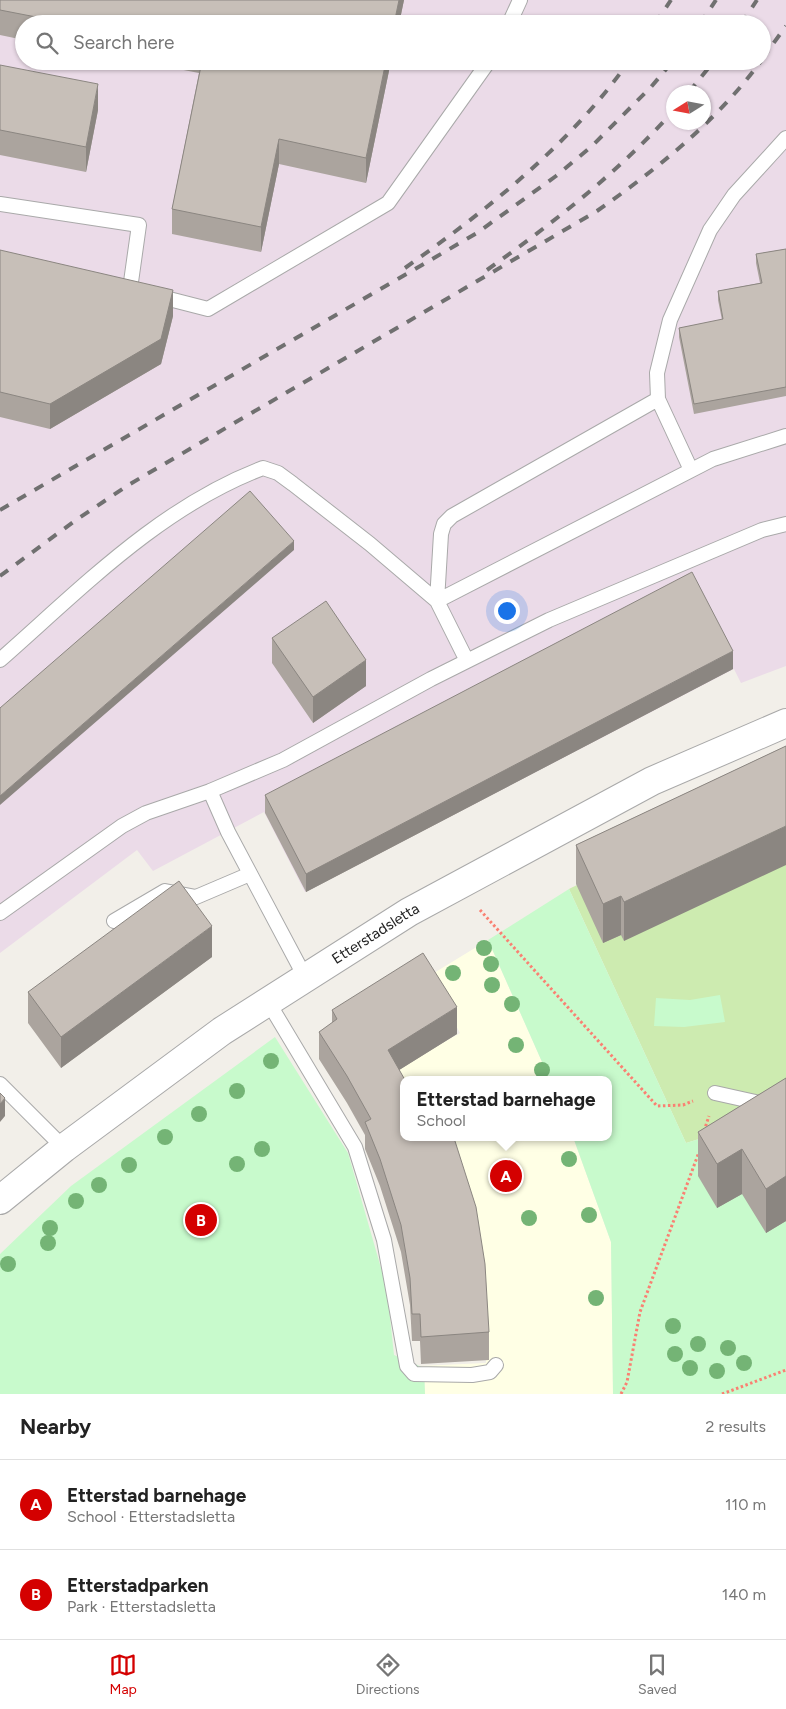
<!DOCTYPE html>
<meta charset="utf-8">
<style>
body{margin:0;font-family:Figtree,sans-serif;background:#f2f2f2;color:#222}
.compass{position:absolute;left:666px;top:85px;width:45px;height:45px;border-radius:50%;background:#fff;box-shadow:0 1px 4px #0004;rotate:259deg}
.you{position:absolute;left:506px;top:610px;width:18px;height:18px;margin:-12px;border:4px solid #fff;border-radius:50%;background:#1a73e8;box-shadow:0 0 0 8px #1a73e833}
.badge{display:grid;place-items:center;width:32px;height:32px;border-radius:50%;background:#d40000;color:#fff;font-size:16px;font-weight:700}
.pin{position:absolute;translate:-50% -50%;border:2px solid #fff;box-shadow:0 1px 5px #0006}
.popup{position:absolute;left:400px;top:1076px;width:212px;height:65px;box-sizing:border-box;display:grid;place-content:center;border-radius:10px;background:#fff;filter:drop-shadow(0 1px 4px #0005);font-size:16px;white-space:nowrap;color:#767676}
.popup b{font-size:19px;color:#222}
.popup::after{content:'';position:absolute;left:50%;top:100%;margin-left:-10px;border:10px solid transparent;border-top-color:#fff}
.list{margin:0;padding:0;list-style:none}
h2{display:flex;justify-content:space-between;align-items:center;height:65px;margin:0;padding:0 20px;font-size:21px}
h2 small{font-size:16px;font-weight:400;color:#767676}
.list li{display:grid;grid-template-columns:32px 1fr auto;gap:15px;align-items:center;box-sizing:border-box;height:90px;padding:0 20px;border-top:1px solid #e0e0e0}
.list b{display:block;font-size:19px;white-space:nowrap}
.list p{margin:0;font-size:16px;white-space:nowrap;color:#767676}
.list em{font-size:16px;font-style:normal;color:#767676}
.icon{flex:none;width:28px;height:28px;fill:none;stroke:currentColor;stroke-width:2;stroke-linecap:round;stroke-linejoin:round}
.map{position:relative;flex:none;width:786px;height:1394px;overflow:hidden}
.search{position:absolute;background:#fff;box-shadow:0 1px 4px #0004;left:15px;right:15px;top:15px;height:55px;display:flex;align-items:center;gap:12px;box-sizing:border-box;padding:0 18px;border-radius:28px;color:#767676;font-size:19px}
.sheet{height:245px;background:#fff}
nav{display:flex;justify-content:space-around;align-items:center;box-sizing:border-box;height:70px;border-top:1px solid #e0e0e0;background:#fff;font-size:14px;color:#767676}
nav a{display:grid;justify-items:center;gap:2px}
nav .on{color:#d40000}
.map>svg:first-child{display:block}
.industrial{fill:#ebdbe8;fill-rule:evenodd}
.education{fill:#ffffe5}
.grass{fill:#cdebb0}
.park{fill:#c8facc}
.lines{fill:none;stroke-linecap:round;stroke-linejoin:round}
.service-casing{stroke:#a9a9a9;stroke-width:16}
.minor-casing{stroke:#a9a9a9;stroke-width:30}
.path{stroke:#fa8072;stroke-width:3;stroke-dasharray:2.5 2.5;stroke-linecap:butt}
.service{stroke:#fff;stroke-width:14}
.minor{stroke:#fff;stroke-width:28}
.rail{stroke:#707070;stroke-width:4;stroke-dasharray:10 10;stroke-linecap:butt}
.tree{fill:#74b475}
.wall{fill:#aba49e}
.shaded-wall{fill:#8b8681}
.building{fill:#c7bfb8;stroke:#8b8681}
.labels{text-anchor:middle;stroke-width:4;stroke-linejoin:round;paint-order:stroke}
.street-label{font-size:15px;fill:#222;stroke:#fff}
</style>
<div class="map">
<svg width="786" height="1394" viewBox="0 0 786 1394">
<rect width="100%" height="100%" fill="#f2efe9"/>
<path class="industrial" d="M0,0H786V666L741,683L734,669L305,892L264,812L153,871L137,850L0,953ZM24,24H762V61H24ZM674,92H704V122H674Z"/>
<path class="education" d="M488,940L550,1080L382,1078L460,1033L429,976Z
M437,1137H573L611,1242L613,1394H425L424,1368L419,1366L486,1363L485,1325Z"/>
<path class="grass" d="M786,781V1113L686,1143L569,889Z"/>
<path class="park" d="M569,889L686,1143L786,1113V1394H613L611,1242L573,1137H608V1080H550L488,940Z
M720,995L725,1022L684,1027L654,1026L656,998L690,1000Z
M275,1037L348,1153L387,1289L394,1355L424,1368L425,1394H0V1254L71,1186Z"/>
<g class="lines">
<defs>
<path id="service" d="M509,24L520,0
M0,204L139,225L130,289L208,309L388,203L489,61
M658,399L657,373L670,320L710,230L734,195L786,138
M437,601L441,534L444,524L452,516L658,399L691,470
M437,601L713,459L786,436
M0,660C82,588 160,507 263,468L278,473L293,484L370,544L437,601L467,661
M210,791L228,832L305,977
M0,913L122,826L146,813L210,791L283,760L431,679L549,620L762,530L786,524
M114,921L165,891L196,897L250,874
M267,1000L355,1147L384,1240L407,1366L414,1374L472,1375L490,1372L496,1365
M0,1084L64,1148
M715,1093L760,1103L786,1094"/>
<g id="minor">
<path id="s1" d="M0,1200L64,1148L222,1031L409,912L652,781L786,723"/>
</g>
</defs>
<use href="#service" class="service-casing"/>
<use href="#minor" class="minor-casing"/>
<path class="path" d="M480,910L657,1106L683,1105L693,1101
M704,1131L709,1116
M621,1394L627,1382L640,1312L699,1152
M722,1394L786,1370"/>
<use href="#service" class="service"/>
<use href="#minor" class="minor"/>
<path class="rail" d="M655,24L671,0
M700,24L716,0
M741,24L757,0
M762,59L786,26
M689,92L714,61
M405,268C487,210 571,144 629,61
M487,270C553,223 620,171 674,110
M0,510L477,233L556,176L592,146L651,87L673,61
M0,576L76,520L130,484L597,211C657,169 717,121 761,61"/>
</g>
<g class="tree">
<circle cx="484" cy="948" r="8"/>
<circle cx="491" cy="964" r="8"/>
<circle cx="453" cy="973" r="8"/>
<circle cx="492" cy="985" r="8"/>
<circle cx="512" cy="1004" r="8"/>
<circle cx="516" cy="1045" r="8"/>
<circle cx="271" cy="1061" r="8"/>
<circle cx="542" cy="1070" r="8"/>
<circle cx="237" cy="1091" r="8"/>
<circle cx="199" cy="1114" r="8"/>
<circle cx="165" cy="1137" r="8"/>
<circle cx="262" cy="1149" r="8"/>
<circle cx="569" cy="1159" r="8"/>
<circle cx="237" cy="1164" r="8"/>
<circle cx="129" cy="1165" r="8"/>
<circle cx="99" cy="1185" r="8"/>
<circle cx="76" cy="1201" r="8"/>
<circle cx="589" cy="1215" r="8"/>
<circle cx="529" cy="1218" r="8"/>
<circle cx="50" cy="1228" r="8"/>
<circle cx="48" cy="1243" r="8"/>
<circle cx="8" cy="1264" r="8"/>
<circle cx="596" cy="1298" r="8"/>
<circle cx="673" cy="1326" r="8"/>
<circle cx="698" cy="1344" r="8"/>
<circle cx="728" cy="1348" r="8"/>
<circle cx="675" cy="1354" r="8"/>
<circle cx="744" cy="1363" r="8"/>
<circle cx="690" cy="1368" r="8"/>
<circle cx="717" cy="1371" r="8"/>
</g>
<path class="wall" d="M0,0H404L399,24H24V40L0,35Z
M137,61H391L366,183L279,164L261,252L172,234V209L199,73Z
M0,65L98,110L86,172L0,155Z
M786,249V396L694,414L679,337V328L722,320L718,300V291L760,283L756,263V254Z
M0,250L173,316L161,364L50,429L0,417Z
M272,638L366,686L313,723L272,663Z
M733,669L306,892L265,813V795Z
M786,746L624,941L621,935L603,943L576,884V845Z
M212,957L61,1068L28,1023V992Z
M332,1010L457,1034L399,1070L489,1332V1360L421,1364L420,1341H412L410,1305L401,1252L380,1186L365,1149V1135L347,1103L319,1059V1032L332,1023Z
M786,1078V1221L766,1233L742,1194L717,1208L698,1176V1132Z"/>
<path class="shaded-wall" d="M399,0H404L399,24H394Z
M386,61H391L366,183V158Z
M98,84V110L86,172V147Z
M279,139V164L261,252V227Z
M173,290V316L161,364L50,429V404Z
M294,541V550L0,805V796Z
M733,651V669L306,892V874Z
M366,660V686L313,723V697Z
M786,826V865L624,941V902Z
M621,896V935L603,943V904Z
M212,926V957L61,1068V1037Z
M457,1007V1034L388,1077V1050Z
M5,1098V1116L0,1122V1104Z
M742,1149V1194L717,1208V1164Z
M786,1176V1221L766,1233V1189Z"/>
<path class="building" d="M0,0H399L394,24H72L0,10Z
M202,61H386L366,158L279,139L261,227L172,209Z
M0,65L98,84L86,147L0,130Z
M786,249V387L694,404L679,328L723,319L718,291L762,283L756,254Z
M0,250L173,290L161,339L50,404L0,392Z
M250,491L294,541L0,796V708Z
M692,572L733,651L306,874L265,795Z
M326,601L366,660L313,697L272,638Z
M786,746V826L624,902L621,896L603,904L576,845Z
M179,881L212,926L61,1037L28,992Z
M423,953L457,1007L388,1050L405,1080H404V1137H454V1138L476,1207L485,1264L489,1332L421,1337L420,1314H412L410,1278L401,1225L380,1159L365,1122L371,1119L347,1076L319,1032L337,1019L332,1010Z
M786,1078V1176L766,1189L742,1149L717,1164L698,1132Z
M0,1093L5,1098L0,1104Z"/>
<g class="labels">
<g class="street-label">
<text dy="5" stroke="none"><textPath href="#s1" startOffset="461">Etterstadsletta</textPath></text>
</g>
</g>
</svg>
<svg class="compass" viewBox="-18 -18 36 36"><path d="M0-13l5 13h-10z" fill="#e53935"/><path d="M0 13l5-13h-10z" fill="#767676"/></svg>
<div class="you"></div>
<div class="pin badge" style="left:506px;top:1176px">A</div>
<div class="popup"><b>Etterstad barnehage</b>School</div>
<div class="pin badge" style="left:201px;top:1220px">B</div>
<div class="search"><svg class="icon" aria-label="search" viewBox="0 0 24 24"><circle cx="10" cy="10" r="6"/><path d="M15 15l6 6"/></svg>Search here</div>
</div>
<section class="sheet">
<h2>Nearby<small>2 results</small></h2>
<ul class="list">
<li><span class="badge">A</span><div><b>Etterstad barnehage</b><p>School · Etterstadsletta</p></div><em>110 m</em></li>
<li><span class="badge">B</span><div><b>Etterstadparken</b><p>Park · Etterstadsletta</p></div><em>140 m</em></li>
</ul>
</section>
<nav>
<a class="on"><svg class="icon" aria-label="map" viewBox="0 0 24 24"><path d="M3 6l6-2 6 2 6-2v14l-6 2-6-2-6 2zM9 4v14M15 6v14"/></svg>Map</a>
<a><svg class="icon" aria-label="directions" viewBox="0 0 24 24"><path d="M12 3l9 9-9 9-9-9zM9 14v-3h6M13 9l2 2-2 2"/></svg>Directions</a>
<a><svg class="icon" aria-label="saved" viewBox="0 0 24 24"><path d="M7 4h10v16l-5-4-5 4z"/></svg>Saved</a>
</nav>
